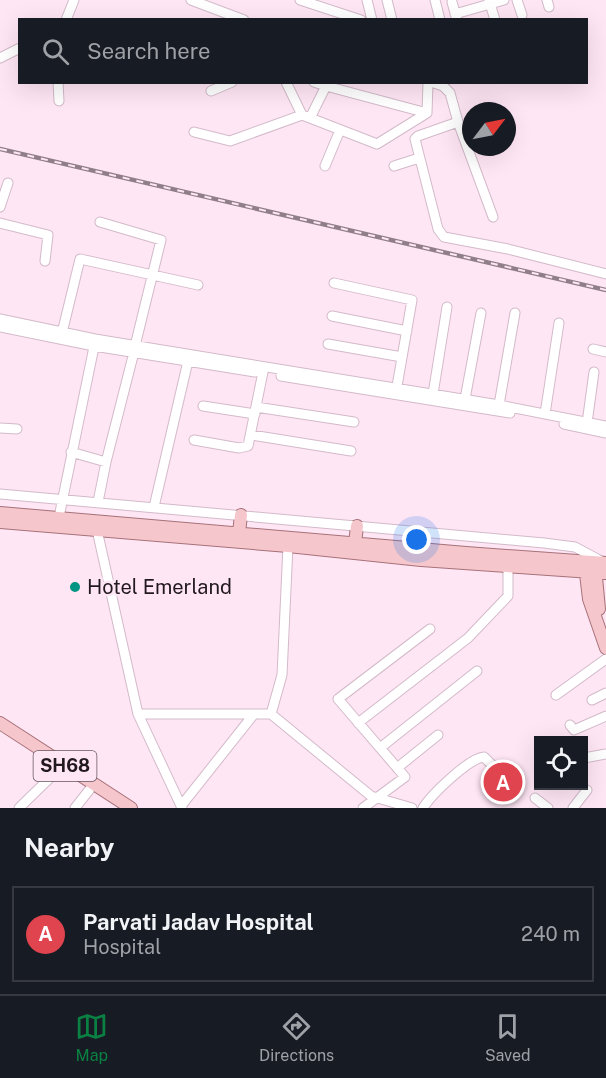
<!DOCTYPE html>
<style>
body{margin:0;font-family:"Public Sans",sans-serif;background:#20242c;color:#f1f3f6}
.controls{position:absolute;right:18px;bottom:18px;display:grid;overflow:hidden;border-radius:0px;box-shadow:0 6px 24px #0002}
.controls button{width:54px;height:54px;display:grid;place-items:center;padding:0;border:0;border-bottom:2px solid #363941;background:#171b24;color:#f1f3f6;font:30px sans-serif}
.compass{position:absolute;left:462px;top:102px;width:54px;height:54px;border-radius:50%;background:#171b24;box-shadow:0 6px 24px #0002;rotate:58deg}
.you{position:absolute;left:417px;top:540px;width:21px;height:21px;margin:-15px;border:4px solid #fff;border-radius:50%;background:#1a73e8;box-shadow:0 0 0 9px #1a73e833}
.badge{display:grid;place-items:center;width:39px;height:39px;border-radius:50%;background:#0b8043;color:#fff;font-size:20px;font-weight:700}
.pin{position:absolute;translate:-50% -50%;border:3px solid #fff;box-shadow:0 2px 6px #0006}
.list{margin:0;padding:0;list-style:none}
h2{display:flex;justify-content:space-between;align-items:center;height:78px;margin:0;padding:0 24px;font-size:26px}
h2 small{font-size:20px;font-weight:400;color:#9ea1a6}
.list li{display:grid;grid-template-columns:39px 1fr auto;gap:18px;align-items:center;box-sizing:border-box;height:96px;margin:0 12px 12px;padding:0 12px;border:2px solid #363941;border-radius:0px}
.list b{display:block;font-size:22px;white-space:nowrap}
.list p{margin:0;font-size:20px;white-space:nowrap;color:#9ea1a6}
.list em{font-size:20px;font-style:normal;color:#9ea1a6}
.icon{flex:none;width:33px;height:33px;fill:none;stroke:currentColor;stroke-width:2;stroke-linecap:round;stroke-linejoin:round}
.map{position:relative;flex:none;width:606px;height:808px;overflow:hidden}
.search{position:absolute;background:#171b24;box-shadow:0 6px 24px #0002;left:18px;right:18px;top:18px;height:66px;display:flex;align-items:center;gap:15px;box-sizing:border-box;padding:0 21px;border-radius:0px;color:#9ea1a6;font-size:22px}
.sheet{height:186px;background:#171b24}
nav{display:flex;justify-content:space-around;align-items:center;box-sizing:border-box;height:84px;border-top:2px solid #363941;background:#171b24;font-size:16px;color:#9ea1a6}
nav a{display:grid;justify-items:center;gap:3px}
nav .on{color:#0b8043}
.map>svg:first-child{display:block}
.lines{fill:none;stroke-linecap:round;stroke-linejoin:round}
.minor-casing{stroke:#d3bac9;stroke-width:11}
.major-casing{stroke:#a77179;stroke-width:14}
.minor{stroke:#fff;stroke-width:9}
.major{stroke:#f5c7cc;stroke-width:12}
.rail-casing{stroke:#907f89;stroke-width:4.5}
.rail{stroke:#ffe6f5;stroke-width:2;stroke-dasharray:7;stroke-linecap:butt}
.poi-dot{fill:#009482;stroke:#ffe6f5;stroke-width:2}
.labels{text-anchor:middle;stroke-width:5;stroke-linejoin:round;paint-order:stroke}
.shield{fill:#ffe6f5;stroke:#64565e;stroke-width:1.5}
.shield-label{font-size:18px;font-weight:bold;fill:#22191e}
.poi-label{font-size:20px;fill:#22191e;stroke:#ffe6f5;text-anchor:start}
</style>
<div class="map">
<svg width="606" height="808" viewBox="0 0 606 808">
<rect width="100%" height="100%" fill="#ffe6f5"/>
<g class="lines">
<defs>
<path id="minor" d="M191,0L244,20
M300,0L361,20
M367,0L372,20
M387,0L392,20
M435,0L440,20
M489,0L495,20
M517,0L522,15
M547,0L549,7
M452,2L457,20
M455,14L504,0
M66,20L74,0
M0,58L20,48
M58,82L59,101
M286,82L302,115
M314,82L326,86L327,82
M431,82L443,86L450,93L458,122L493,217
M326,86L427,113L377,144L310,118Z
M211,91L232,82
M427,113L428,82
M458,122L418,136L415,139L438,229L444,237L508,249L606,274
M194,132L230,141L302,115L310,118
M325,166L340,130
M394,166L419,158
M0,207L8,183
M100,222L161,240L135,346
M0,223L48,235L45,261
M334,283L412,300L396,392
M332,316L407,331
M0,319L95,339L499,405L606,426
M0,327L94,346L255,372
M62,333L80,259L198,285
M328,344L402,357
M593,349L606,352
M281,376L510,413
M433,394L447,307
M465,399L481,313
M499,405L515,313
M203,406L255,414
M256,407L354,422
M545,414L559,323
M587,423L594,372
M564,424L606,433
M0,428L17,429
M252,435L351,451
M194,440L239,448L248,446L264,367
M71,452L106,462L134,352
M0,494L544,543L575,547L603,562
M98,502L106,462
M154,507L188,361
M59,517L95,342
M97,530L138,714L182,808
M556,695L606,659
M592,700L606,693
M138,714H271L371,796L412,808
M271,714L282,675L288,546
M358,723L468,638L508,596V567
M570,725L574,730L606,716
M380,748L477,671
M584,758L606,754
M397,768L438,735
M535,798L548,808
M181,806L254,714
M19,808L58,770
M75,808L90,789
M363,808L405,777L338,699L430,629
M423,808C431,795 469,758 484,757L494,767
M573,808L587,790"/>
<path id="major" d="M0,513L466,553L606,563
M0,522L288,546L421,560L606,573
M239,533L241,515
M355,544L357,526
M585,565L589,599L606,648
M595,567L599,609
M0,723L131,808"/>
</defs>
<use href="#minor" class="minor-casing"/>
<use href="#major" class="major-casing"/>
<use href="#minor" class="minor"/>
<use href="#major" class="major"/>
<defs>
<path id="rail" d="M0,149L606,290"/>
</defs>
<use href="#rail" class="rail-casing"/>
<use href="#rail" class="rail"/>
</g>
<circle class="poi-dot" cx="75" cy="587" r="6"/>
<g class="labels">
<rect class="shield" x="33.5" y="751" width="63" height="30" rx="4.5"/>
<g class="shield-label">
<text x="65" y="772">SH68</text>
</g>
<g class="poi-label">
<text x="87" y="594">Hotel Emerland</text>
</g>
</g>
</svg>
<div class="controls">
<button><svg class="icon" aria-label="locate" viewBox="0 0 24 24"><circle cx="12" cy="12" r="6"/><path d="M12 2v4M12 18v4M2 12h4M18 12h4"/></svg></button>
</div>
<svg class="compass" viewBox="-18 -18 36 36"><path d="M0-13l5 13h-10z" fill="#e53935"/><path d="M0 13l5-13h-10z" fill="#9ea1a6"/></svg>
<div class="you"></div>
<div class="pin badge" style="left:503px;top:782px;background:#e0444e">A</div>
<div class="search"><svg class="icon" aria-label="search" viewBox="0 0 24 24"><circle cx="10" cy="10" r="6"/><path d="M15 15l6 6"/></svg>Search here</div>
</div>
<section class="sheet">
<h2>Nearby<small></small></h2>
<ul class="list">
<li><span class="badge" style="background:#e0444e">A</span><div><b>Parvati Jadav Hospital</b><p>Hospital</p></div><em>240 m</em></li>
</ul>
</section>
<nav>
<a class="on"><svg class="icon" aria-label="map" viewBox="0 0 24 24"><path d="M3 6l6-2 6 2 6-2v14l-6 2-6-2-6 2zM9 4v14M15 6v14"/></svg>Map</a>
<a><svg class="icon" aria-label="directions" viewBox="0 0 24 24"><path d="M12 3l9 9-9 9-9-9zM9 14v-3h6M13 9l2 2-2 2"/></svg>Directions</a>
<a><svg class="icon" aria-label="saved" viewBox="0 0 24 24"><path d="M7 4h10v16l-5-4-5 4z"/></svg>Saved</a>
</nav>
